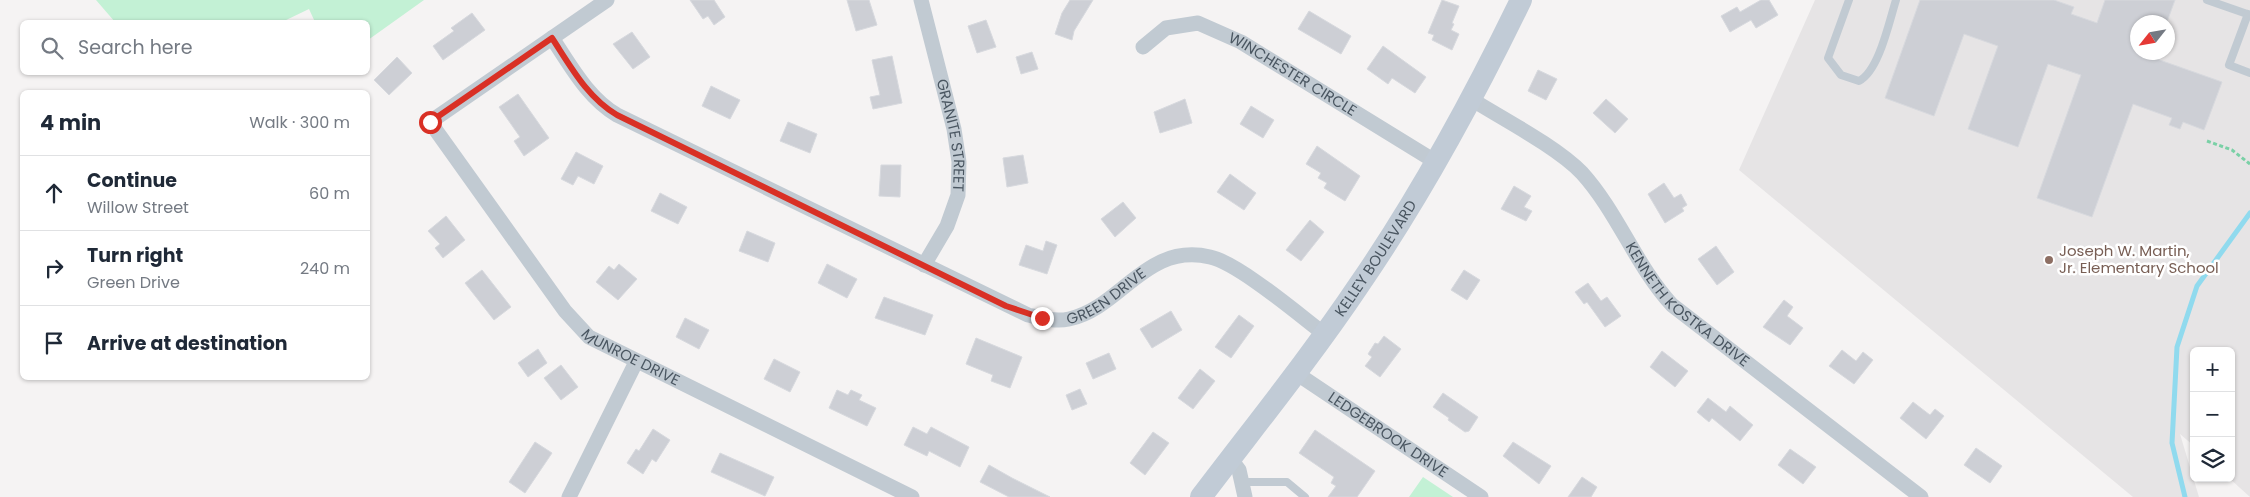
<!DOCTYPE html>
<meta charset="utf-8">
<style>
body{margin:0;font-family:Poppins,sans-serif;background:#f2f2f3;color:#1f2937}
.controls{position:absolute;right:15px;bottom:15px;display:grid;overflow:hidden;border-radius:8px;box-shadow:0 1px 4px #0004}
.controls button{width:45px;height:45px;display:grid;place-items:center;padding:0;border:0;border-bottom:1px solid #e0e1e3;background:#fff;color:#1f2937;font:25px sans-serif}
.compass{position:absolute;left:2130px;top:15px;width:45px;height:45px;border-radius:50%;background:#fff;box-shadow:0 1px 4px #0004;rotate:239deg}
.stop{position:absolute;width:15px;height:15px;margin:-11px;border:4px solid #d93025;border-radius:50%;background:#fff}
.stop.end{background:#d93025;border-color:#fff;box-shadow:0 1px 5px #0008}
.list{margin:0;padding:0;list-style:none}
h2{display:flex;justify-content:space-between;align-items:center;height:65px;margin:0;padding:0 20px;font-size:21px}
h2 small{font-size:16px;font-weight:400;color:#747a83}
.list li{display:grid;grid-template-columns:32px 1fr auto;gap:15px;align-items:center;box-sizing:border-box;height:75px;padding:0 20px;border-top:1px solid #e0e1e3}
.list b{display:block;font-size:19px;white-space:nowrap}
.list p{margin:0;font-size:16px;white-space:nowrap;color:#747a83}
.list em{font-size:16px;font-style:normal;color:#747a83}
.icon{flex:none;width:28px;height:28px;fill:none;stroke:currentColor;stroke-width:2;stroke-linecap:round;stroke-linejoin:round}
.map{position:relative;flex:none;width:2250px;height:497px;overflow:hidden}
.search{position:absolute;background:#fff;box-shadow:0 1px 4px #0004;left:20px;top:20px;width:350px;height:55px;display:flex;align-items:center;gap:12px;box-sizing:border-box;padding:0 18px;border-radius:8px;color:#747a83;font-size:19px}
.panel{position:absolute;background:#fff;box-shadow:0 1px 4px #0004;left:20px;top:90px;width:350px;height:290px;border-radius:8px}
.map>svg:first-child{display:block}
.education{fill:#e6e4e5;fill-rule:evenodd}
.green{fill:#c3f1d5}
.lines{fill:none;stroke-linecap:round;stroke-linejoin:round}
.stream{stroke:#90daee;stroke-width:5}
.building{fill:#cdcfd5;stroke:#d7d9de}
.path{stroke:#7ad0a6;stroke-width:3;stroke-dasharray:4 2.5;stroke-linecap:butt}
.service{stroke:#c1cad2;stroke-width:8}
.minor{stroke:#c1cad2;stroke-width:15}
.secondary{stroke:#c1cbd6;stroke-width:22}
.route{stroke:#d93025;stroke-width:6}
.education-dot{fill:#8d6e63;stroke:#fff;stroke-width:2}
.labels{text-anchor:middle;stroke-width:5;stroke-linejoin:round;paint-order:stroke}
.street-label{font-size:15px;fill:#4a5661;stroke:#fff}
.education-label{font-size:15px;fill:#785e54;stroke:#fff;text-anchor:start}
</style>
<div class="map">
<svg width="2250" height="497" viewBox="0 0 2250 497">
<rect width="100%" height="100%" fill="#f5f3f3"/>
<path class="education" d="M1815,0H2250V497L2229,478H2231V351H2194V446L2180,434L2199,497H2133L1739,170ZM2138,22H2168V52H2138Z"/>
<path class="green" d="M96,0H424L368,40V22H315L309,9L282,22H115Z
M1423,477L1453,497H1409Z"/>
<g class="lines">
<path class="stream" d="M2185,497L2172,443L2177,347L2197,286L2250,213"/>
</g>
<path class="building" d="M690,0H714L725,17L714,25L708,16L703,19Z
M847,0H869L877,25L856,31Z
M1070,0H1093L1074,31L1072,40L1055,34L1062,13Z
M1442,0L1459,6L1452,23L1454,24L1451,30L1459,34L1452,50L1432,40L1434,35L1428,33Z
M1761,0H1769L1778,15L1756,28L1751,20L1730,32L1721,16L1737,7L1740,12Z
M1920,0H2054L2074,7L2071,14L2097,23L2105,0H2175L2167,22H2138V52H2156L2154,58L2222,82L2204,130L2183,122L2180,129L2169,125L2172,118L2133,104L2092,217L2037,198L2081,75L2048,64L2018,147L1968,129L1998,46L1964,34L1934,116L1885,98Z
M1309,11L1351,36L1341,54L1298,29Z
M472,13L485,30L443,60L433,46L454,31L451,28Z
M986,20L996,47L977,53L968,26Z
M632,32L650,57L633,69L613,44Z
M1383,46L1426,77L1415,93L1392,78L1388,84L1367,69Z
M1032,52L1038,69L1021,74L1016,57Z
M892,56L902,103L873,109L870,97L880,95L872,60Z
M397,57L412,73L389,95L374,80Z
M1538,70L1557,79L1546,100L1528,91Z
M711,86L740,100L730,119L702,106Z
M518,94L549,138L524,156L514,141L520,137L499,107Z
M1185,99L1192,123L1160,133L1154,112Z
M1606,99L1628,119L1615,133L1593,113Z
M1251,106L1274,120L1263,138L1240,124Z
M788,122L817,134L810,153L780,141Z
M1317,146L1360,176L1345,201L1324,188L1327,183L1318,178L1321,173L1306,164Z
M576,152L603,166L594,184L578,176L573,185L561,179Z
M1023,155L1028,183L1007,187L1003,158Z
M881,165H901L900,197L879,196Z
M1230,174L1256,193L1244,210L1217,192Z
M1664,183L1674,198L1681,194L1687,205L1682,208L1684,211L1665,223L1648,194Z
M1514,186L1531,196L1524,207L1532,211L1526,221L1501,209Z
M660,193L687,207L678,224L651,211Z
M1123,202L1136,218L1115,237L1101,219Z
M446,216L465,240L443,258L435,248L440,244L428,231Z
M1310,220L1324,232L1301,261L1286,250Z
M747,231L775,243L768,262L739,251Z
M1046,241L1057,245L1047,274L1019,265L1026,245L1043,251Z
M1716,246L1734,272L1717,285L1698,259Z
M619,264L637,279L618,300L596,282L609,266L614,270Z
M827,264L857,279L847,298L818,283Z
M482,270L511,307L494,320L465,283Z
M1464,270L1480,280L1467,300L1451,290Z
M1588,283L1601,301L1607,297L1621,316L1605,327L1587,302L1584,304L1575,292Z
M884,297L933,315L925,335L875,318Z
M1784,300L1793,307L1787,316L1803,328L1790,345L1763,327Z
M1171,311L1182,330L1152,348L1140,329Z
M1239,315L1254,326L1231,358L1215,347Z
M685,318L709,330L699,349L676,337Z
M1384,336L1401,349L1380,377L1365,366L1372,357L1368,354L1375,343L1378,344Z
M976,338L1022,357L1010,388L991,381L993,375L966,364Z
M538,349L547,363L528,377L518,363Z
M1842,350L1856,361L1863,352L1873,360L1854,384L1829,366Z
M1662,351L1688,371L1675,387L1650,367Z
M1109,353L1116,369L1093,379L1086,363Z
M774,359L800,372L790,392L764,379Z
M561,365L578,387L561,400L544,378Z
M1200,369L1215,381L1193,409L1178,398Z
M1080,389L1087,404L1072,410L1066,395Z
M837,390L848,395L851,390L862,395L859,400L876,408L867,426L829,408Z
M1443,393L1478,417L1469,431L1465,432L1448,420L1449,418L1433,407Z
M1708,398L1726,412L1730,406L1753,425L1740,441L1712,418L1709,422L1697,412Z
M1913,402L1930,415L1935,409L1944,416L1926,439L1900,418Z
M913,427L927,434L931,427L969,447L960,467L929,451L927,456L904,445Z
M653,429L670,440L656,462L652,459L643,474L627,463L636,449L639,451Z
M1315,430L1375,471L1357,497H1328L1336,486L1331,483L1334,477L1299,453Z
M1153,432L1169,443L1145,475L1130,463Z
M535,442L552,453L525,493L509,482Z
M1513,442L1551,466L1539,484L1503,456Z
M1976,448L2002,466L1990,483L1964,465Z
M1790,449L1816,467L1803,484L1778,465Z
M720,453L774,477L765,496L711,472Z
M989,465L1012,478L1050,497H1009L980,482Z
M1582,477L1597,487L1591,497H1568Z"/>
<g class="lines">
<path class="path" d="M2207,141L2232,150L2250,164"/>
<path class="service" d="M1849,0L1828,58L1841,75L1859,81C1879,71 1889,22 1896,0
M2207,0L2250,15
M2248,14L2229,65L2250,73
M1242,482H1287L1305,497"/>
<g class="minor">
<path id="s1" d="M607,0L430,122L565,311L589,337L912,497"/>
<path id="s2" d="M921,0L954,129L959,162L958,195L947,226L924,265"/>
<path id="s3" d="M552,38C571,66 587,97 617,115L1028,315C1041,318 1055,322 1069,319C1121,308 1146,242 1210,257C1238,263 1298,314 1323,333"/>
<path id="s4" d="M1143,47L1166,28L1198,23L1241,42L1436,162"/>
<path id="s5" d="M1471,99C1503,119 1557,147 1582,173C1618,213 1636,266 1672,305L1921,497"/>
<path id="s6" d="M1296,373L1481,497"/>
<path d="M1230,458L1239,470L1245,497"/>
<path d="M569,497L636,362"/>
</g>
<path class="secondary" id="s7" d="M1201,497C1254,427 1310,358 1359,285C1421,195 1473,99 1521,0"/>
</g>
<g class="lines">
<path class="route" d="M430,122L552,38C571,67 587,97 617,115L1006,306L1042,318"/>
</g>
<circle class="education-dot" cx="2049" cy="260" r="5"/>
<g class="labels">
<g class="street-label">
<text dy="5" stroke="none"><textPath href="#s4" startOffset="170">WINCHESTER CIRCLE</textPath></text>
<text dy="5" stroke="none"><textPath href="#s2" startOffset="139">GRANITE STREET</textPath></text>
<text dy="5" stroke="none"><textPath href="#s7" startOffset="296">KELLEY BOULEVARD</textPath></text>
<text dy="5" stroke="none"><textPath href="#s3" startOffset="644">GREEN DRIVE</textPath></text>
<text dy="5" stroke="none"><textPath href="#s5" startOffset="304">KENNETH KOSTKA DRIVE</textPath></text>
<text dy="5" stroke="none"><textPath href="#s1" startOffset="529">MUNROE DRIVE</textPath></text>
<text dy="5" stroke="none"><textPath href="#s6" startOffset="111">LEDGEBROOK DRIVE</textPath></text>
</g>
<g class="education-label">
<text x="2059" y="256">Joseph W. Martin,<tspan x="2059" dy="17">Jr. Elementary School</tspan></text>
</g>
</g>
</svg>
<div class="controls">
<button>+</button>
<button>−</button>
<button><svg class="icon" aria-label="layers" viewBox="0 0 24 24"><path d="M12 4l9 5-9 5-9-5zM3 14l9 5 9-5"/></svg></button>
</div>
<svg class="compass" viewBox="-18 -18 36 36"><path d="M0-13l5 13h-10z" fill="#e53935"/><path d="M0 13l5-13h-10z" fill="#747a83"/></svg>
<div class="stop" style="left:430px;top:122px"></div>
<div class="stop end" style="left:1042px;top:318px"></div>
<div class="search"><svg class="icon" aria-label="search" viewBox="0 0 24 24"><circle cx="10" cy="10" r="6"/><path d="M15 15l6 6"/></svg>Search here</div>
<section class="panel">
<h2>4 min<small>Walk · 300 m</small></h2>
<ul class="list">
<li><svg class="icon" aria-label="ahead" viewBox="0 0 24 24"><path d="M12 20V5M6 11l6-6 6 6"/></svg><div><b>Continue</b><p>Willow Street</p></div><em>60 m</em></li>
<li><svg class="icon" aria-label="right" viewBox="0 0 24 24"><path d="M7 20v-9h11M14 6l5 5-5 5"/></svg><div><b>Turn right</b><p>Green Drive</p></div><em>240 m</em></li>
<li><svg class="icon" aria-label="arrive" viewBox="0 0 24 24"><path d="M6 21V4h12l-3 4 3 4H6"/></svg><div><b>Arrive at destination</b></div></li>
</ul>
</section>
</div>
